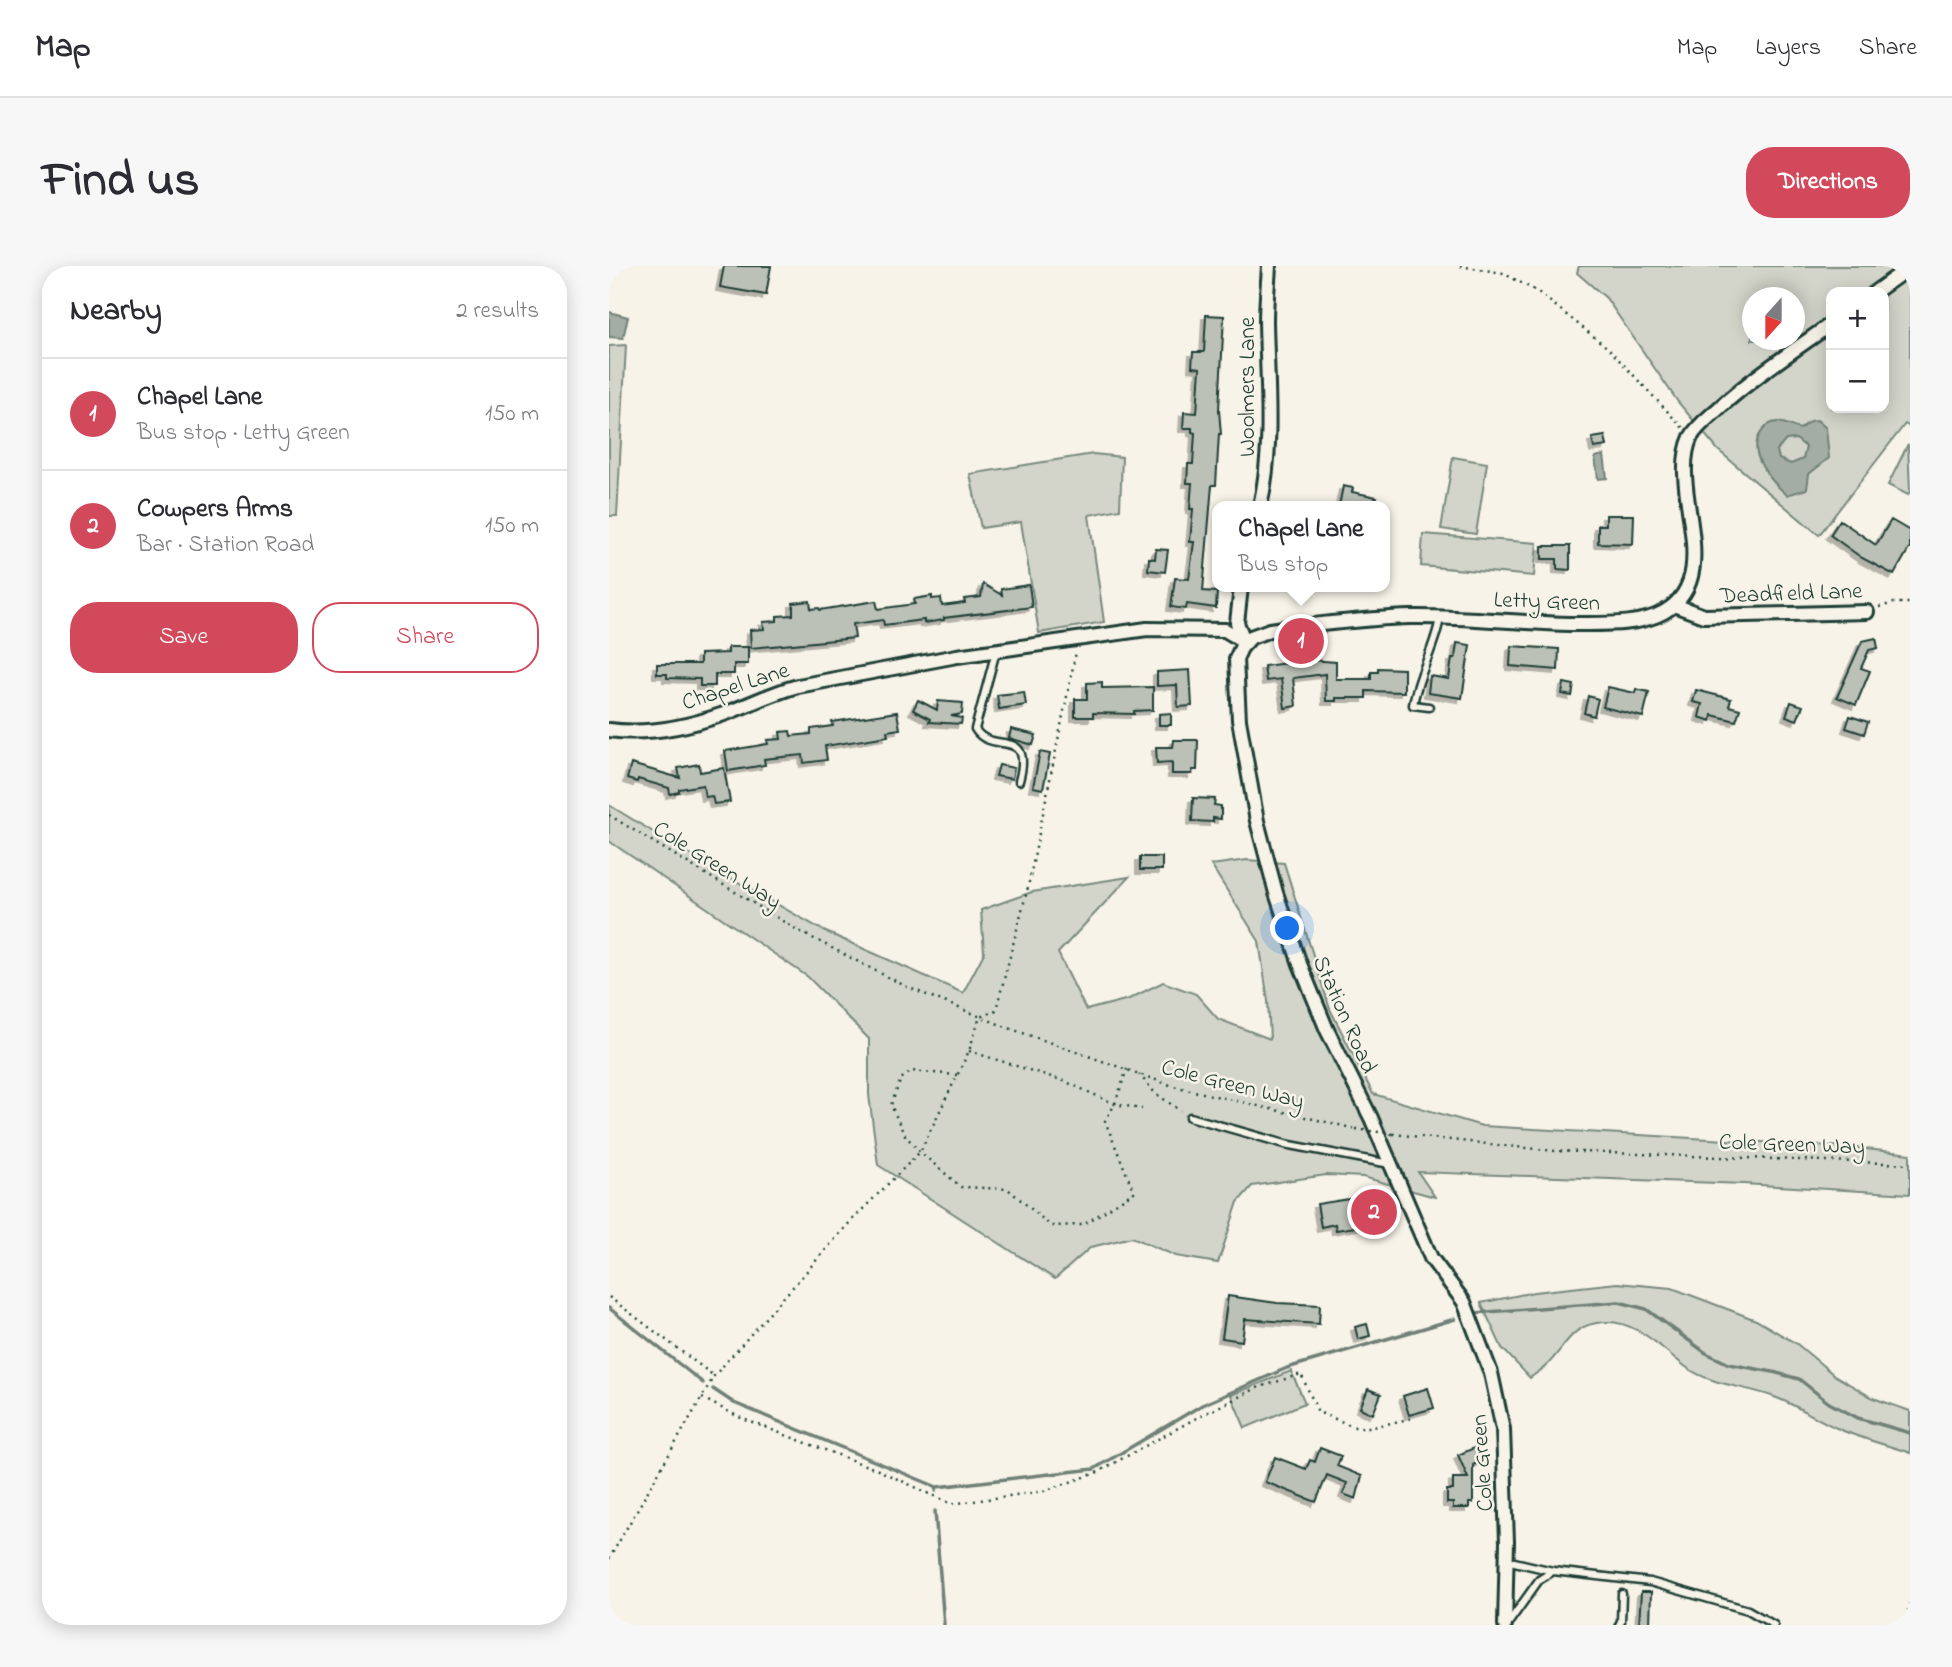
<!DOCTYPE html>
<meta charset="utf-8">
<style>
body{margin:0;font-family:"Indie Flower",sans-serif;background:#f7f7f7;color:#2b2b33}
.controls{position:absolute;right:21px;top:21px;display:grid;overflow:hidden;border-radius:14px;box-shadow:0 4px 18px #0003}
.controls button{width:63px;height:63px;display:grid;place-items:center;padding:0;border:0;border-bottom:2px solid #e1e1e2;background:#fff;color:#2b2b33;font:35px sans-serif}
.compass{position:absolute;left:1133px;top:21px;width:63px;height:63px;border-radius:50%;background:#fff;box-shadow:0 4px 18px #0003;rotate:201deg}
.you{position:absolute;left:679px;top:663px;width:24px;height:24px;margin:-18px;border:5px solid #fff;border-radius:50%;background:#1a73e8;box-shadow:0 0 0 10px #1a73e833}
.badge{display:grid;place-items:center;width:46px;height:46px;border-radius:50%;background:#d1495b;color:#fff;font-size:23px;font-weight:700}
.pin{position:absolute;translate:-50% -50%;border:4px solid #fff;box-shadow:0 2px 7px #0006}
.popup{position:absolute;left:603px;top:235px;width:178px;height:91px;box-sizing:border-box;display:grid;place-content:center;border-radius:14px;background:#fff;filter:drop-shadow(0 2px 5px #0005);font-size:23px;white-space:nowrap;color:#7c7c81}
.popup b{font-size:26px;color:#2b2b33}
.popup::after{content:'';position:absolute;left:50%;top:100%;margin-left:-14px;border:14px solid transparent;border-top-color:#fff}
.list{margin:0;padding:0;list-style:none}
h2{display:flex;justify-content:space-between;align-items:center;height:91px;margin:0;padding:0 28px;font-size:30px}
h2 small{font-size:23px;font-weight:400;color:#7c7c81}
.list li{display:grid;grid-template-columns:46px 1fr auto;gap:21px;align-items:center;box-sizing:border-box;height:112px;padding:0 28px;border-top:2px solid #e1e1e2}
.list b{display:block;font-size:26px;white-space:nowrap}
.list p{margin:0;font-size:23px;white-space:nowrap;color:#7c7c81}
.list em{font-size:23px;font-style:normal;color:#7c7c81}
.actions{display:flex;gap:14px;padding:21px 28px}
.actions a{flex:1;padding:16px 0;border:2px solid #d1495b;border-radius:28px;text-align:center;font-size:24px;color:#d1495b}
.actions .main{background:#d1495b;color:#fff}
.map{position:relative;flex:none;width:1301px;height:1359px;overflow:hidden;border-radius:28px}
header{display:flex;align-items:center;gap:42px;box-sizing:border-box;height:98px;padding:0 35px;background:#fff;border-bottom:2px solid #e1e1e2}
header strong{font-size:33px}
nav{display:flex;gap:38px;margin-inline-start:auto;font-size:24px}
.intro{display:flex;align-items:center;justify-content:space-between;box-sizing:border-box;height:168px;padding:0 42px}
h1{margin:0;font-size:49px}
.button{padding:18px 32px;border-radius:28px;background:#d1495b;color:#fff;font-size:24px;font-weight:700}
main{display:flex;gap:42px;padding:0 42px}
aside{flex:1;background:#fff;border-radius:28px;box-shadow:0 4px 18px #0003}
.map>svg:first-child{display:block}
.green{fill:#d3d5ca;stroke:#79897f;stroke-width:2;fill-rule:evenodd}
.water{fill:#a4ada3;stroke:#6f8077;stroke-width:2;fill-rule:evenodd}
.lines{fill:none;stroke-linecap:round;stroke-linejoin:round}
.stream{stroke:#6f8077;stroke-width:3.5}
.building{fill:#bbc1b6;stroke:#1f3d34;stroke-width:2;filter:url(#shadow)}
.service-casing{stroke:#1f3d34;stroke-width:11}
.minor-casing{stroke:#1f3d34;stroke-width:18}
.path{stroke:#1f3d34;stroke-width:2.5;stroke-dasharray:2 5;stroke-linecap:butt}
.service{stroke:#f7f3e8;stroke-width:6}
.minor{stroke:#f7f3e8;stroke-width:12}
.path-bridge{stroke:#1f3d34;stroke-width:2.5;stroke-dasharray:2 5;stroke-linecap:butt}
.labels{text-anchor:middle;stroke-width:5;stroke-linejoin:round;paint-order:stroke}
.street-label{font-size:23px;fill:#1f3d34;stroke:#f7f3e8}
</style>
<header>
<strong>Map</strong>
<nav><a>Map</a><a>Layers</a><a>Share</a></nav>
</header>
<div class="intro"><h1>Find us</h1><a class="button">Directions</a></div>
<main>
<aside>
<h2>Nearby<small>2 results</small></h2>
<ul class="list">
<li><span class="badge">1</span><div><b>Chapel Lane</b><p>Bus stop · Letty Green</p></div><em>150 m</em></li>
<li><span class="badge">2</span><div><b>Cowpers Arms</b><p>Bar · Station Road</p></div><em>150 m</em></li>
</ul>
<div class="actions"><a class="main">Save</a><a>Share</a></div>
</aside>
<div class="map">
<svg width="1301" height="1359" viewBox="0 0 1301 1359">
<defs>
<filter id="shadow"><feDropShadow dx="-4" dy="4" stdDeviation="0" flood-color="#0004"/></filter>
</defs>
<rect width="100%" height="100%" fill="#f7f3e8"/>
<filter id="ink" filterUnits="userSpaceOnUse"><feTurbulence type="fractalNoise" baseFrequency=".0143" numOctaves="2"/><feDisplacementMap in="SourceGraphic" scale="14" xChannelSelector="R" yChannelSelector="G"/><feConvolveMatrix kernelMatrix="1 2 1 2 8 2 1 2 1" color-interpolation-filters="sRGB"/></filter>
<g filter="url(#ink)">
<path class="green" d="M970,0H1301V161L1296,158L1210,269L1109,184L1069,136L997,32L968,7ZM1222,26H1275V142H1222ZM1143,32H1185V74H1143Z
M17,79L8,250H0V80Z
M1299,178L1301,225L1299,229L1279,219Z
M484,188L513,191L511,243L480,249L495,356L430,367L412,256L372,262L361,208Z
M844,191L878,197L867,268L832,263Z
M814,268L928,277L925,310L812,300Z
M0,539L85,591L217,666L354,727L375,687L372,644L423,626L520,611L449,687L477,744L520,733L554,716L587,728L609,753L661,773L659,735L650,675L602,599L638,594L675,597L721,743L764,828L873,860L1239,881L1301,888V928L1135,918L809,906L826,931L754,911L717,909L643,920L629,936L609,997L567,990L523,971L482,981L446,1013L269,899L260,829V773L199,711L0,575Z
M1008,1017L1063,1022L1147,1054L1188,1078L1225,1109L1264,1132L1301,1145V1187C1278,1179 1253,1173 1230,1163C1209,1154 1189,1140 1168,1132C1139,1120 1103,1120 1077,1101C1053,1083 1028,1054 995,1056C962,1058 958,1079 938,1099C933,1104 926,1108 921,1112L893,1082L872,1037L925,1026Z
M682,1105L696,1137L636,1162L622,1129Z"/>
<path class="water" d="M0,46L19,51L14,72L0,71Z
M1208,154L1217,162L1220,192L1200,208L1198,223L1178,229C1162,215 1138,189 1151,168C1155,161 1160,156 1169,156C1176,157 1184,161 1191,163L1201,155ZM1187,173L1197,181L1194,193L1182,198L1170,193L1168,184L1177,174Z
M995,189L998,212L989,213L986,191Z"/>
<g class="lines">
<path class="stream" d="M0,1042L94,1117
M865,1047L1010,1036L1037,1043L1097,1087L1120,1098L1164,1106L1190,1113L1220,1137L1249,1152L1301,1167
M104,1123L125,1137L328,1221L327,1224
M328,1221L485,1203L593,1139L678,1102L846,1053
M326,1245L335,1359"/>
</g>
<path class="building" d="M115,0H162L157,29L111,21Z
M597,49L615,50L610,144L612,168H610L607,219H603L594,325L608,326L607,342L578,338L577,343L562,341L566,312L580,313L585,276H581L584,243H581L583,217H578L579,198H584L586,167L583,166V162H574L575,146L588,147L591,102L583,101L584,86H595Z
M996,170L998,180L985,182L983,172Z
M734,220L744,222L743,226L768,231L766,240H730Z
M997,249H1025L1024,278L989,277V259H997Z
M1231,254L1267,279L1282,254L1301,265V281L1285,309L1253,292L1221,269Z
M933,280H961V304L948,303V293H933Z
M547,283L559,284L556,306L539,304L540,292L546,293Z
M374,318L393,329L392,323L420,319L423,341L335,352V354L315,357V354L275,359L274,354L244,358L246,372L142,382L141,364L155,363L154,356L168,355V350L184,349V337L201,335L202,343L210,342L211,344L267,335L269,343L306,338L305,333L323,330V333L332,332L333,340L356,337L355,333L372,331Z
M1267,372L1269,382L1260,384L1252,402L1261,405L1247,439L1228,431L1253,375Z
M848,377L861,379L853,432L819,427L821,410L840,413L843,392H846Z
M902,380L950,383L949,404L901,400Z
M119,381H139V398H125V408H106V420H91V413L58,412V408H48V398H91V388L119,387Z
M701,394L727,396V413H762V406H769V402L795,403V426L757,425V432H727V435H717L716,408L684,412L687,440L676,442L672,413L657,415L655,400Z
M581,404L583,440L569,441L568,419L548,420V406Z
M493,416V422L544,421V444L525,445V448L484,447V451H466V433H478V417Z
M955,417L965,419L963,430L953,428Z
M999,421L1026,427L1027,423L1040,426L1034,451L994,441Z
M1087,424L1122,433L1120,440L1131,443L1127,455L1103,449L1102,455L1090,451L1093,438L1084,436Z
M415,426L417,439L390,443L388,429Z
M979,430L989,433L985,450L975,447Z
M309,434L328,444L329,435L354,437L353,448L342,450L353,452L352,458L320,456L321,453L304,444Z
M1182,436L1194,440L1188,454L1177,450Z
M288,446L291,463L278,465L279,470L216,480L218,494L195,497L194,489L155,493L156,499L119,505L116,485L159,478L158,474L172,473L171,466L181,465L182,470L202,468V463L224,460L223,456Z
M562,447V459H550V448Z
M1241,450L1259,456L1255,468L1237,462Z
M402,463L427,469L424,479L400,472Z
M565,474H589L588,504H583V508H563V496L548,497L547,481H564Z
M431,486L441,488L434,523L424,521Z
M22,498L71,512L69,502L90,498L91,506L115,502L121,536L105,538L103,530L96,531L94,519L70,523V526L61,528L60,522L29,513L28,516L18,513Z
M390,499L405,502L403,513L387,510Z
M584,532L606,533L605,539L612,540V553L604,552V556L583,555Z
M531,591H553V604H531Z
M766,929L771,957L727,964L726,958L712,961L708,938Z
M619,1030L668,1037L711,1039L710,1058L636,1053L633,1075L613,1072Z
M758,1058L761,1070L749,1073L746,1061Z
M819,1122L825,1142L800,1149L794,1130Z
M759,1123L772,1128L764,1148L751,1142Z
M867,1181L873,1195L864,1199V1237H860V1242H844V1237H838V1224H844V1212H859L849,1189Z
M711,1182L732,1190L728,1200L753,1210L747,1233L734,1228L738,1217L718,1209L707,1236L656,1216L666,1191L697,1203L701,1194L706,1196Z
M1032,1326H1042L1041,1359H1030Z"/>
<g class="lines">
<defs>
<path id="service" d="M387,385L366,463C382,490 425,459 410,515
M820,441L804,439C809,408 826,382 831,352
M581,851L676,878L781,898
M897,1294L944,1305L1041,1316L1139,1344L1165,1359
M898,1359L930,1314L944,1305
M1010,1359L1012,1355L1013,1328"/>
<path id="minor" d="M1266,26L1301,1
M651,240C665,180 658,116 657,55C657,37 659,18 660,0
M632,321L628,357L636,376
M1065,339L1095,350L1258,346
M0,464C37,469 77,461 112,449C138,440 162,427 189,420L348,390L538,363L616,364L636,376
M896,1359L898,1276L894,1163L882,1107L855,1036L822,992L762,852L718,764L691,698L667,627L648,555L630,454L627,393L632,382L642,371L661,364L675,362C717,358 760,352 802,351C859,350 915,358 972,358C999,358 1032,359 1055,346C1117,310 1058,222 1082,171C1088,160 1099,152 1108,144C1143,112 1184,85 1222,58"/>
</defs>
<use href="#service" class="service-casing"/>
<use href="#minor" class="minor-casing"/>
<path class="path" d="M851,0L894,7L929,26L999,82L1074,162
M1270,341L1285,337H1301
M0,549L190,665L298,721L397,761L564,820L747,863
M360,785L455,815L506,838L533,843
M530,808L546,827L572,845
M348,809L302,805L292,813L282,839L295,868L311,886L352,921L399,923L442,960L474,959L525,926L496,855L506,838L518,803
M784,868L946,885L1301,898
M0,1031L105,1110
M93,1132L134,1153L269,1204L343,1238L435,1225L487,1207L591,1150L648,1122L692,1108L709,1146L746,1161H764L804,1152
M0,1293L105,1110L243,954L311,886L360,785L371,751L387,744L419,621L467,386
M1296,1359L1301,1337"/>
<use href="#service" class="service"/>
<use href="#minor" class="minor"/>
<path class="path-bridge" d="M747,863L784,868"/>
</g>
</g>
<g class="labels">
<g class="street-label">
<text transform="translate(637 121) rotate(-90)" y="8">Woolmers Lane</text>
<text transform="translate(1182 326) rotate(-2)" y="8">Deadfield Lane</text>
<text transform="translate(938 334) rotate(2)" y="8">Letty Green</text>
<text transform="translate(126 419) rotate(-18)" y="8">Chapel Lane</text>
<text transform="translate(109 598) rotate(32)" y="8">Cole Green Way</text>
<text transform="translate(737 748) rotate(66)" y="8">Station Road</text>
<text transform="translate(624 817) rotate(14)" y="8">Cole Green Way</text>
<text transform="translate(1183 877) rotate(2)" y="8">Cole Green Way</text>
<text transform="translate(872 1197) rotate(-94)" y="8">Cole Green</text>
</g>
</g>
</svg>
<div class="controls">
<button>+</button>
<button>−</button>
</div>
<svg class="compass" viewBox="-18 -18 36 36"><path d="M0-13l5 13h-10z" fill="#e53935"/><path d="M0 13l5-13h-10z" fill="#7c7c81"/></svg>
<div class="you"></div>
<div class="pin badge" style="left:692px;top:375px">1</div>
<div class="popup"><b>Chapel Lane</b>Bus stop</div>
<div class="pin badge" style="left:765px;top:946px">2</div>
</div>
</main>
